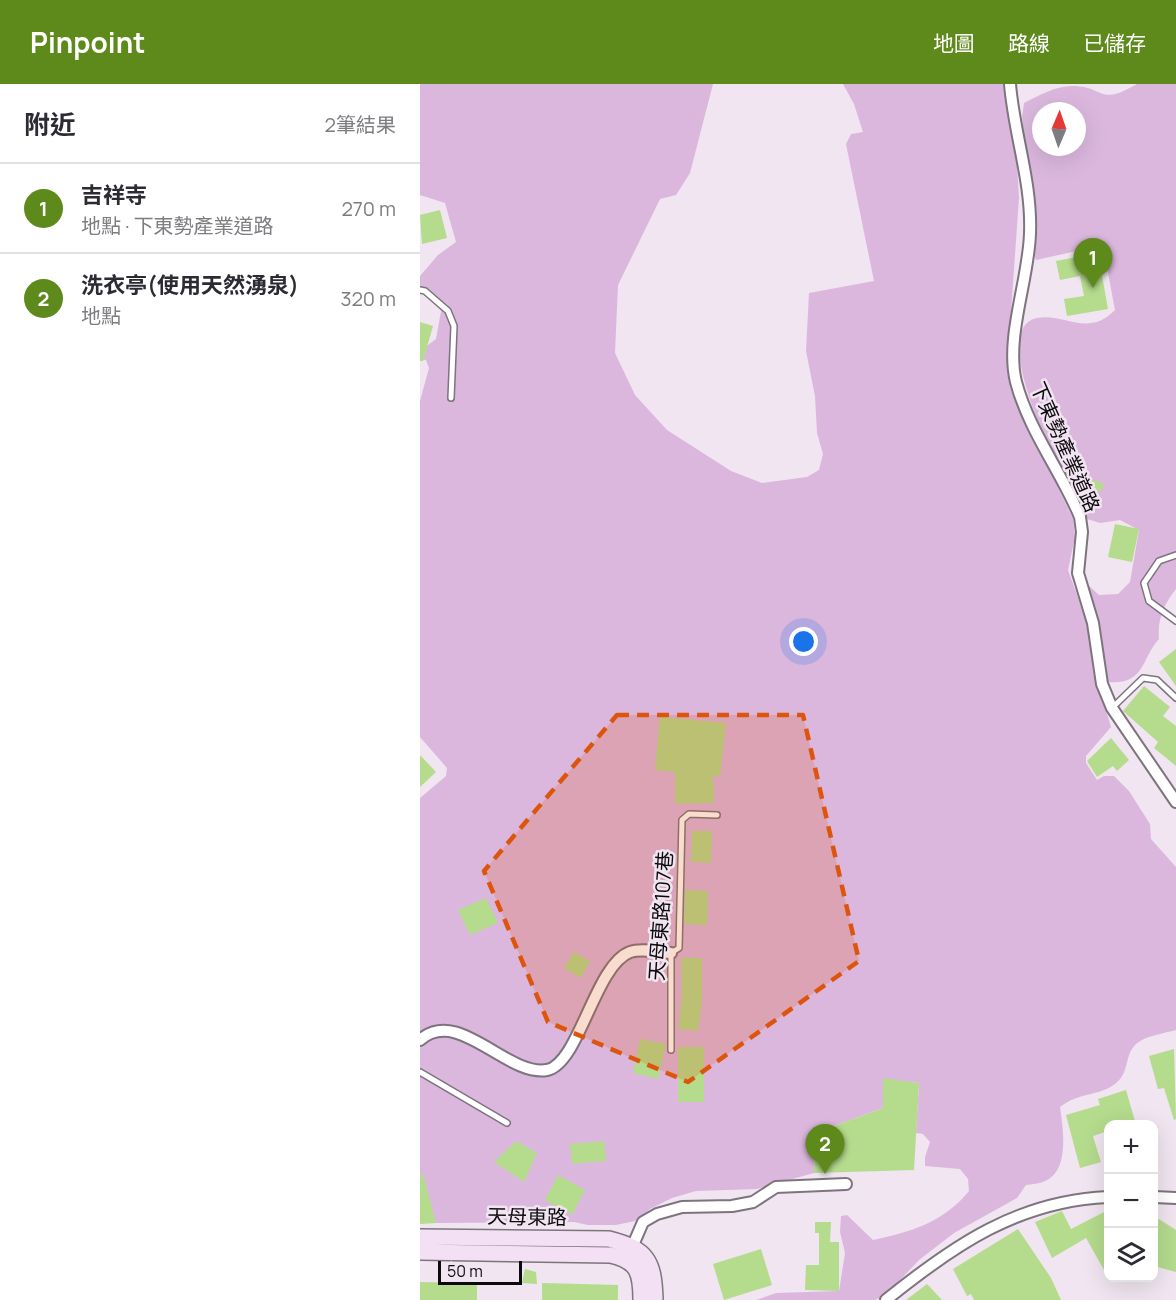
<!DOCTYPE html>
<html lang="zh-TW">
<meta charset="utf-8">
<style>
body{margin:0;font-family:Manrope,"Noto Sans TC",sans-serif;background:#f2f2f3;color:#2b2b33}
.controls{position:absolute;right:18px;bottom:18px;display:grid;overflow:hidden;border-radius:12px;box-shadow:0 6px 24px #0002}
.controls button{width:54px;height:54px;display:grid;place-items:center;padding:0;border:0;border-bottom:2px solid #e1e1e2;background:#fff;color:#2b2b33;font:30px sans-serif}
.compass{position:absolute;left:612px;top:18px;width:54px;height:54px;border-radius:50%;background:#fff;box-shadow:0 6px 24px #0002;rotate:2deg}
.scale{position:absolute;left:18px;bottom:15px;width:84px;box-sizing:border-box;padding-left:6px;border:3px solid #0d0a0d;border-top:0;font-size:16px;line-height:21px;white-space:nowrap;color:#0d0a0d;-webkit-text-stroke:4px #f0e5f0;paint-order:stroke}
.you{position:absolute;left:384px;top:558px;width:21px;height:21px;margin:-15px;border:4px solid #fff;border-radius:50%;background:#1a73e8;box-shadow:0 0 0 9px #1a73e833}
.badge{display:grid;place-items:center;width:39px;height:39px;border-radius:50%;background:#5e8a1b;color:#fff;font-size:20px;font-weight:700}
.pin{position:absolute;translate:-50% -50px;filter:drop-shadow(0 2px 3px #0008)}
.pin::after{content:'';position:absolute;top:32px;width:21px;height:18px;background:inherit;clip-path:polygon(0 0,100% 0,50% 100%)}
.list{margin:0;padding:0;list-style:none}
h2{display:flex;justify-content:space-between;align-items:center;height:78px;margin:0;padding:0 24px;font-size:26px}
h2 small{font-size:20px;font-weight:400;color:#7c7c81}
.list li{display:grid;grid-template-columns:39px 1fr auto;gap:18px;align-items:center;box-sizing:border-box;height:90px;padding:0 24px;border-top:2px solid #e1e1e2}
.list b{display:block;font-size:22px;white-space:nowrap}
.list p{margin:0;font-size:20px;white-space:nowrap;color:#7c7c81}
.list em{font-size:20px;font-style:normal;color:#7c7c81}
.icon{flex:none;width:33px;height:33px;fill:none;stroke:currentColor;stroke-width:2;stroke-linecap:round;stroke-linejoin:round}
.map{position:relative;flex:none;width:756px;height:1216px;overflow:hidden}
header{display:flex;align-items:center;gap:36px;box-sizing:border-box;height:84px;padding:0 30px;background:#5e8a1b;color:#fff}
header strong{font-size:28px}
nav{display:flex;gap:33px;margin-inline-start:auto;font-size:21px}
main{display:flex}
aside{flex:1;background:#fff}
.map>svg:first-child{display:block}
.green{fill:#dbb7de;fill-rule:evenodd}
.building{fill:#b5db8d}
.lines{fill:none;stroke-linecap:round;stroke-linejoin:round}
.lane-casing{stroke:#7d747d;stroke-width:8}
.street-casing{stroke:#7d747d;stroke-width:14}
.secondary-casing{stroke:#7d747d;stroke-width:18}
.lane{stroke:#fff;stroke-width:5}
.street{stroke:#fff;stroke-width:10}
.secondary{stroke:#f3e0f4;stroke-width:15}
.marked{fill:#dd550c;fill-opacity:0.2;stroke:#dd550c;stroke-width:4.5;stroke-dasharray:12 8;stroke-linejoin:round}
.labels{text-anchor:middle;stroke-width:5;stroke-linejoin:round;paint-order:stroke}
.street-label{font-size:20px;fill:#0d0a0d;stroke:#f0e5f0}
</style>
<header>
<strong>Pinpoint</strong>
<nav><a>地圖</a><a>路線</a><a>已儲存</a></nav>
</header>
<main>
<aside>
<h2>附近<small>2筆結果</small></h2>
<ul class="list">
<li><span class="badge">1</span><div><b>吉祥寺</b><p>地點 · 下東勢產業道路</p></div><em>270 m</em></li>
<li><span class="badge">2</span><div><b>洗衣亭(使用天然湧泉)</b><p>地點</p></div><em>320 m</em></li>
</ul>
</aside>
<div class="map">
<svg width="756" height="1216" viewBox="0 0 756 1216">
<rect width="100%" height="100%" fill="#f0e5f0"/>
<path class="green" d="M0,0H293L270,89L256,111L240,115L198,201L195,269L215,311L247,346L311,387L342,399L387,393L399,386L403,370L397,349L395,312L386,267L389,209L454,197L426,60L431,50L443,48L434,20L423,0H583L597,79L599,114L589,256L616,358L653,435L655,453L648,486L668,542L683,616L691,643L666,672V679L677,696L684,692H694L709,707L730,740L731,755L756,783V946C745,949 725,952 716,960C704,971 710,989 695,1000C680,1012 659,1008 640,1023C643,1044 650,1087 625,1097C619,1100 612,1100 606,1101L597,1114L534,1149L499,1176L466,1211L455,1216H336L356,1209L419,1207L425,1169L420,1148L421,1132L427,1131L453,1156C491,1148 524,1138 549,1107L548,1095L540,1085L505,1082V1073L510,1058L503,1050L496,1049L499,999L463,995V1024L395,1049L394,1089L337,1105L276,1107L252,1114L230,1125L215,1137L196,1141H168L154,1138L16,1139L0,1101V714L26,692L27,684L0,653V317L9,284L6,276L0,275V267L16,255L21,227L6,204H0V192L18,171L36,158L25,119L0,111Z
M717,0H756V505C744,520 737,536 739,555C720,576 726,601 687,598L662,503L667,500L679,511L698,510L710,498L719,446L700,436L680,439L664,434C650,408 562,245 617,234C645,229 668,254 695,226L686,178L679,162L616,176L612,163L613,124L602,33L604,19C618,12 635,2 652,2C685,2 678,23 717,0ZM621,27H657V63H621Z"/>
<path class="building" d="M20,126L27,154L2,160L0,131Z
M678,169L688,225L647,232L644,215L664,212L660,192L640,196L636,177Z
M0,238L13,242L3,277H0Z
M662,391L684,400L681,408L659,399Z
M695,440L719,445L712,478L688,473Z
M756,565V602L739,578Z
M724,602L750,623L743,632L756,642V682L734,664L738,658L703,627Z
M240,633L306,639L300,692H293L294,719L255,720V688L235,686Z
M691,654L709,676L697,687L693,682L677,693L667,677Z
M0,671L16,688L0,703Z
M272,747H292L291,779L271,778Z
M265,806L288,807L287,841L264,840Z
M66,814L78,839L50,851L38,826Z
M154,868L170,877L161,894L144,884Z
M261,874H282V915L278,947L258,945L262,911Z
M220,955L246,960L238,995L213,989Z
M258,963H284V1018H258Z
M754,965L756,1035L754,1036L744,1004L738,1005L729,972Z
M463,994L499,999L494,1086L394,1089L395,1049L463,1024Z
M706,1006L716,1041H688V1047L673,1052L681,1078L660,1084L646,1031L680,1021L678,1015Z
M96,1057L117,1069L104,1098L74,1078Z
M184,1057L186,1077L152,1080L150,1060Z
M3,1090L16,1139L0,1140V1091Z
M138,1091L165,1106L152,1131L125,1116Z
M688,1126V1193L666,1154L632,1174L615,1138L642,1127L651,1145Z
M734,1132L756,1146V1188L734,1182Z
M395,1138H411L410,1158H419V1207L385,1206L386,1181H399V1149H395Z
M598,1145L631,1194L641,1216H554L551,1210L547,1212L533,1185Z
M341,1165L352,1201L304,1216L293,1180Z
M105,1185L116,1188L117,1200L102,1199Z
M0,1198L57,1199V1216H0Z
M122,1199L198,1201V1216H122Z
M507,1200L522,1216H486Z"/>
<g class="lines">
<defs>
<path id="lane" d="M0,206L5,207L28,227L34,242L31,314
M756,471L739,477L724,499L729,517L756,537
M692,624L723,594L737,596L756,614
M251,966V869L259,864L262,736L269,730L297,731
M0,988L87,1039"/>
<path id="street" d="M590,0C594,50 612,98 610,149C609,195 585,253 596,298C609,347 641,387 660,433L662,448L658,489L673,539L682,600L692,624L756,718
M0,956C38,922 87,993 127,986C159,980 175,881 210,868C221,864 240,868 251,869
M734,1113L756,1114
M213,1161L223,1138L237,1130L262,1123L312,1122L333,1118L356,1103L426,1100
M466,1216C534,1161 598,1117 688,1113"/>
<path id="secondary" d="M0,1153L189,1155C228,1165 234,1177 235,1216
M0,1168L190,1171C218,1177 221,1189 221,1216"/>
</defs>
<use href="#lane" class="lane-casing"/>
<use href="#street" class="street-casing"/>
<use href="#secondary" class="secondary-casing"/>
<use href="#lane" class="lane"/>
<use href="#street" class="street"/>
<use href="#secondary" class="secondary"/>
</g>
<path class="marked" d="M197,631H383L439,877L268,998L128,938L64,787Z"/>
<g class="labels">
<g class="street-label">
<text transform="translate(645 363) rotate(66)" y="7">下東勢產業道路</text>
<text transform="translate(241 832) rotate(-86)" y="7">天母東路107巷</text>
<text transform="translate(107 1133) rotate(1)" y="7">天母東路</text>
</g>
</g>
</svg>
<div class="controls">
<button>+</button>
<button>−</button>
<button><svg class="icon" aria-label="layers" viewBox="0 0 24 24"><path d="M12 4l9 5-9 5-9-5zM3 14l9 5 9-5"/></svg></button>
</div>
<svg class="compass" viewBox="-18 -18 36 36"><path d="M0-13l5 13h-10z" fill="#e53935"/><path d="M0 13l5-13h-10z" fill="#7c7c81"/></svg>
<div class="scale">50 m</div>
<div class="you"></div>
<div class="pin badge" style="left:673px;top:204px">1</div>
<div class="pin badge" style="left:405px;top:1090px">2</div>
</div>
</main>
